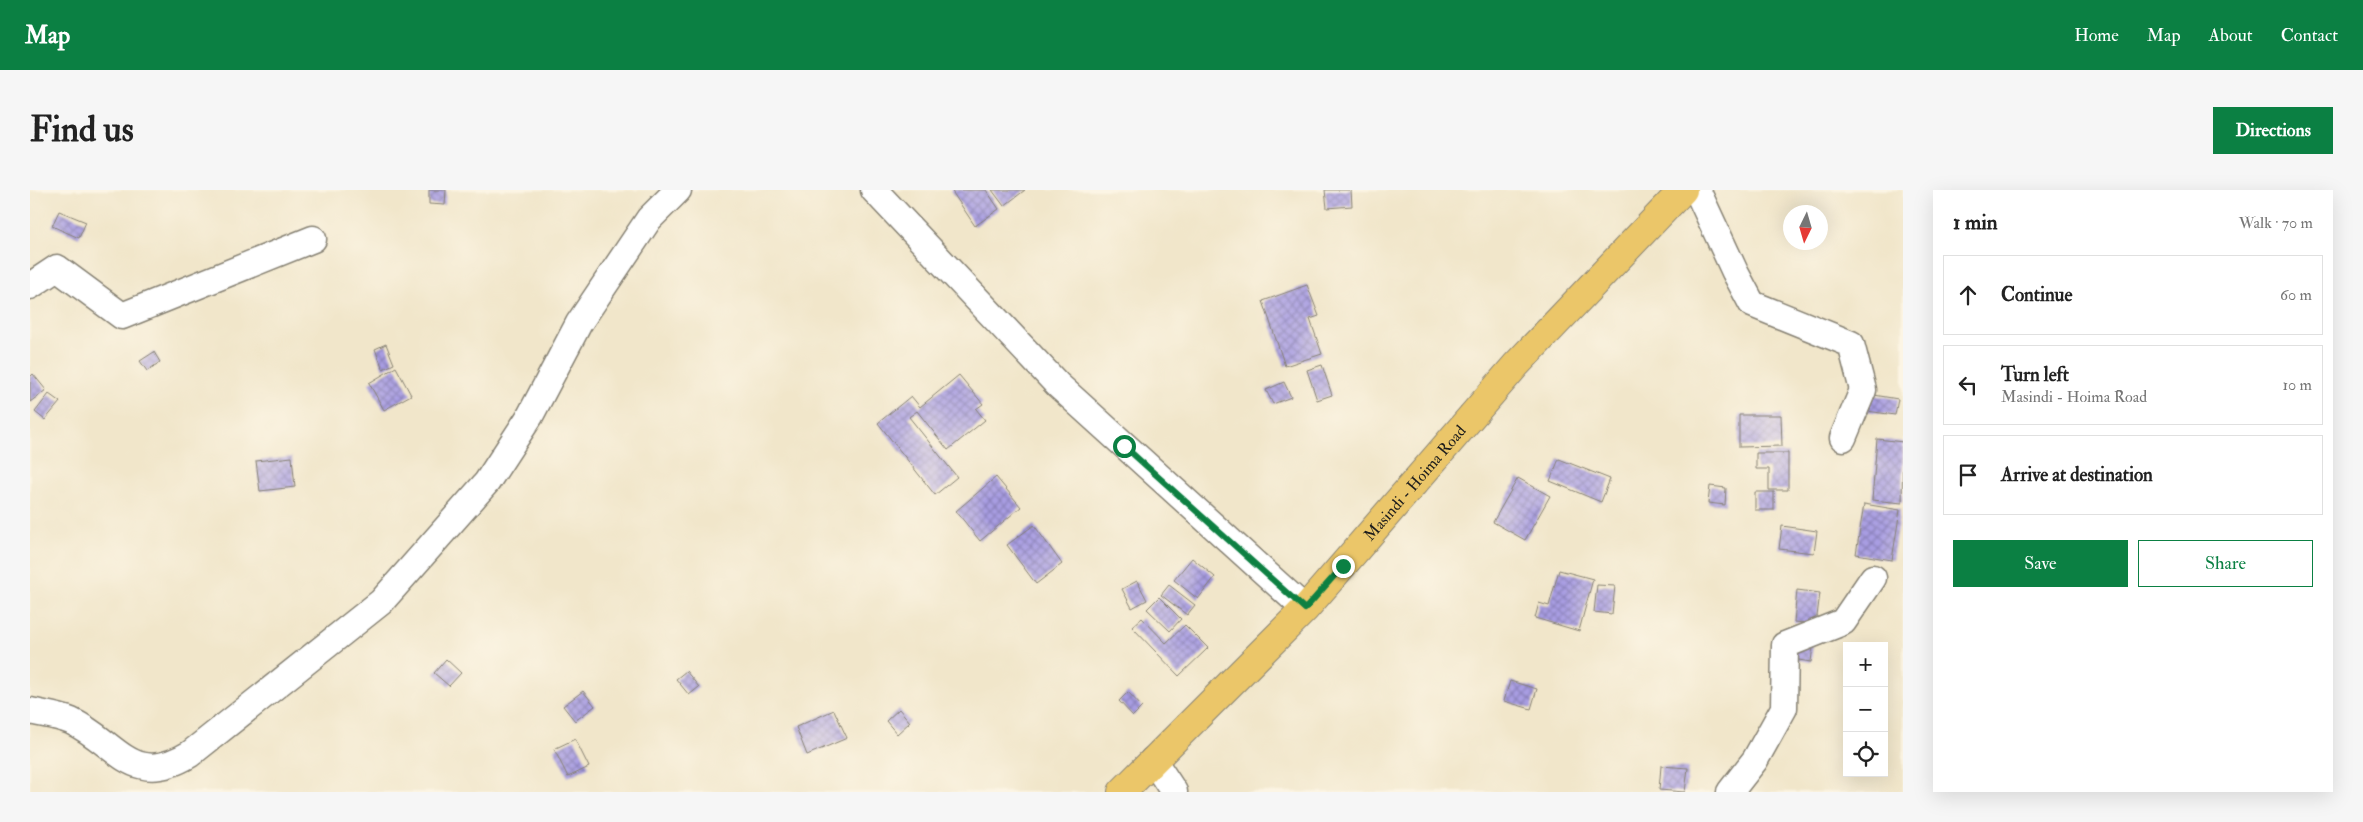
<!DOCTYPE html>
<meta charset="utf-8">
<style>
body{margin:0;font-family:"IM FELL Double Pica",serif;background:#f6f6f6;color:#222}
.controls{position:absolute;right:15px;bottom:15px;display:grid;overflow:hidden;border-radius:0px;box-shadow:0 5px 20px #0002}
.controls button{width:45px;height:45px;display:grid;place-items:center;padding:0;border:0;border-bottom:1px solid #e0e0e0;background:#fff;color:#222;font:25px sans-serif}
.compass{position:absolute;left:1753px;top:15px;width:45px;height:45px;border-radius:50%;background:#fff;box-shadow:0 5px 20px #0002;rotate:185deg}
.stop{position:absolute;width:15px;height:15px;margin:-11px;border:4px solid #0b8043;border-radius:50%;background:#fff}
.stop.end{background:#0b8043;border-color:#fff;box-shadow:0 1px 5px #0008}
.list{margin:0;padding:0;list-style:none}
h2{display:flex;justify-content:space-between;align-items:center;height:65px;margin:0;padding:0 20px;font-size:21px}
h2 small{font-size:16px;font-weight:400;color:#767676}
.list li{display:grid;grid-template-columns:32px 1fr auto;gap:15px;align-items:center;box-sizing:border-box;height:80px;margin:0 10px 10px;padding:0 10px;border:1px solid #e0e0e0;border-radius:0px}
.list b{display:block;font-size:19px;white-space:nowrap}
.list p{margin:0;font-size:16px;white-space:nowrap;color:#767676}
.list em{font-size:16px;font-style:normal;color:#767676}
.actions{display:flex;gap:10px;padding:15px 20px}
.actions a{flex:1;padding:11px 0;border:1px solid #0b8043;border-radius:0px;text-align:center;font-size:18px;color:#0b8043}
.actions .main{background:#0b8043;color:#fff}
.icon{flex:none;width:28px;height:28px;fill:none;stroke:currentColor;stroke-width:2;stroke-linecap:round;stroke-linejoin:round}
.map{position:relative;flex:none;width:1873px;height:602px;overflow:hidden;border-radius:0px}
header{display:flex;align-items:center;gap:30px;box-sizing:border-box;height:70px;padding:0 25px;background:#0b8043;color:#fff}
header strong{font-size:24px}
nav{display:flex;gap:28px;margin-inline-start:auto;font-size:18px}
.intro{display:flex;align-items:center;justify-content:space-between;box-sizing:border-box;height:120px;padding:0 30px}
h1{margin:0;font-size:35px}
.button{padding:12px 22px;border-radius:0px;background:#0b8043;color:#fff;font-size:18px;font-weight:700}
main{display:flex;gap:30px;padding:0 30px}
aside{flex:1;background:#fff;border-radius:0px;box-shadow:0 5px 20px #0002}
.map>svg:first-child{display:block}
.building{fill:url(#building-cross-hatch)}
.lines{fill:none;stroke-linecap:round;stroke-linejoin:round}
.minor-casing{stroke:#868173;stroke-width:29}
.major-casing{stroke:#868173;stroke-width:30}
.minor{stroke:#fff;stroke-width:26}
.major{stroke:#ebc669;stroke-width:28}
.route{stroke:#0b8043;stroke-width:6}
.labels{text-anchor:middle;stroke-width:4;stroke-linejoin:round;paint-order:stroke}
.street-label{font-size:16px;fill:#1c1c1c;stroke:#fcf5e5}
</style>
<header>
<strong>Map</strong>
<nav><a>Home</a><a>Map</a><a>About</a><a>Contact</a></nav>
</header>
<div class="intro"><h1>Find us</h1><a class="button">Directions</a></div>
<main>
<div class="map">
<svg width="1873" height="602" viewBox="0 0 1873 602">
<defs>
<pattern id="building-cross-hatch" width="8" height="8" patternUnits="userSpaceOnUse" patternTransform="scale(1.25)"><rect width="8" height="8" fill="#a89de2"/><path d="M0 0l8 8M0 8l8-8" fill="none" stroke="#887fb6"/></pattern>
</defs>
<rect width="100%" height="100%" fill="#fcf5e5"/>
<filter id="ink" filterUnits="userSpaceOnUse"><feTurbulence type="fractalNoise" baseFrequency=".02" numOctaves="2"/><feDisplacementMap in="SourceGraphic" scale="10" xChannelSelector="R" yChannelSelector="G"/><feConvolveMatrix kernelMatrix="1 2 1 2 8 2 1 2 1" color-interpolation-filters="sRGB"/></filter>
<filter id="wash" filterUnits="userSpaceOnUse"><feTurbulence type="fractalNoise" baseFrequency=".0096" numOctaves="4" result="noise"/><feDisplacementMap in="SourceGraphic" scale="20" xChannelSelector="R" yChannelSelector="G"/><feGaussianBlur stdDeviation="1.12" result="paint"/><feColorMatrix in="noise" values="0 0 0 0 0 0 0 0 0 0 0 0 0 0 0 0 0 1.4 0 .05"/><feComposite in="paint" operator="in"/></filter>
<g filter="url(#wash)">
<rect width="100%" height="100%" fill="#f1e6ca"/>
<g id="blocks">
<path class="building" d="M399,0H416L415,15L399,14Z
M921,0H956L969,19L945,36Z
M962,0H995L974,16Z
M1295,0H1321L1322,16L1297,18Z
M29,21L56,32L49,48L22,36Z
M1277,95L1289,126L1280,129L1292,164L1255,176L1233,111Z
M356,154L364,174L353,179L345,159Z
M124,162L130,172L117,181L110,171Z
M1292,175L1302,205L1287,210L1277,180Z
M366,177L381,205L354,220L339,193Z
M3,184L16,200L0,212V187Z
M929,185L953,214L946,219L955,230L918,260L887,221L879,227L927,287L905,305L848,233L881,206L890,217Z
M1254,192L1261,207L1243,214L1236,200Z
M1832,203L1868,209L1865,225L1830,220Z
M19,204L30,212L15,230L5,222Z
M1709,225H1751L1752,256L1709,257Z
M1847,249L1873,252L1872,313L1842,310Z
M1726,263H1758V300H1739V279H1726Z
M262,267L265,297L230,301L226,271Z
M1529,269L1580,289L1571,312L1520,291Z
M966,287L991,317L950,351L926,321Z
M1488,288L1520,306L1495,350L1463,332Z
M1680,296L1696,298L1695,315L1678,313Z
M1725,302H1744V320H1725Z
M1834,314L1870,320L1862,370L1826,364Z
M1004,335L1032,374L1006,394L977,355Z
M1752,336L1787,341L1784,363L1749,359Z
M1162,368L1185,387L1168,409L1144,390Z
M1529,380L1563,389L1549,441L1505,428L1509,413L1519,416Z
M1107,391L1117,410L1102,418L1092,399Z
M1139,395L1165,415L1157,425L1131,405Z
M1567,395L1585,396L1582,424L1564,422Z
M1767,400L1790,403L1786,434L1764,432Z
M1129,407L1151,429L1140,441L1117,419Z
M1112,428L1136,453L1155,435L1178,458L1149,486L1102,437Z
M1764,452L1783,455L1781,472L1762,469Z
M416,469L431,483L419,496L404,483Z
M656,481L669,497L659,505L646,489Z
M1480,491L1507,499L1501,519L1474,511Z
M553,501L565,516L545,531L533,516Z
M1098,502L1112,517L1103,526L1089,511Z
M869,519L880,532L867,544L856,531Z
M804,520L817,548L777,565L766,537Z
M545,549L559,577L538,587L524,559Z
M1631,576L1658,578L1655,602L1629,600Z"/>
</g>
</g>
<g filter="url(#ink)">
<use href="#blocks" fill-opacity="0" stroke="#868173" stroke-width="1"/>
<g class="lines">
<defs>
<path id="minor" d="M844,0L1028,195L1275,419
M1667,0L1705,82L1722,114L1821,154L1833,200L1813,248
M0,96L27,78L92,126L283,49
M0,521C13,524 29,526 41,531C88,553 102,599 160,564L351,412L457,292L500,226L549,133L619,29L648,0
M1123,570L1144,602
M1700,602L1725,570L1754,518L1755,455L1813,432L1843,388"/>
<g id="major">
<path id="s1" d="M1092,602L1275,419L1486,175L1653,0"/>
</g>
</defs>
<use href="#minor" class="minor-casing"/>
<use href="#major" class="major-casing"/>
<use href="#minor" class="minor"/>
<use href="#major" class="major"/>
</g>
</g>
<g class="lines" filter="url(#ink)">
<path class="route" d="M1094,256L1275,419L1313,376"/>
</g>
<g class="labels">
<g class="street-label">
<text dy="6" stroke="none"><textPath href="#s1" startOffset="426">Masindi - Hoima Road</textPath></text>
</g>
</g>
</svg>
<div class="controls">
<button>+</button>
<button>−</button>
<button><svg class="icon" aria-label="locate" viewBox="0 0 24 24"><circle cx="12" cy="12" r="6"/><path d="M12 2v4M12 18v4M2 12h4M18 12h4"/></svg></button>
</div>
<svg class="compass" viewBox="-18 -18 36 36"><path d="M0-13l5 13h-10z" fill="#e53935"/><path d="M0 13l5-13h-10z" fill="#767676"/></svg>
<div class="stop" style="left:1094px;top:256px"></div>
<div class="stop end" style="left:1313px;top:376px"></div>
</div>
<aside>
<h2>1 min<small>Walk · 70 m</small></h2>
<ul class="list">
<li><svg class="icon" aria-label="ahead" viewBox="0 0 24 24"><path d="M12 20V5M6 11l6-6 6 6"/></svg><div><b>Continue</b></div><em>60 m</em></li>
<li><svg class="icon" aria-label="left" viewBox="0 0 24 24"><path d="M17 20v-9H6M10 6l-5 5 5 5"/></svg><div><b>Turn left</b><p>Masindi - Hoima Road</p></div><em>10 m</em></li>
<li><svg class="icon" aria-label="arrive" viewBox="0 0 24 24"><path d="M6 21V4h12l-3 4 3 4H6"/></svg><div><b>Arrive at destination</b></div></li>
</ul>
<div class="actions"><a class="main">Save</a><a>Share</a></div>
</aside>
</main>
